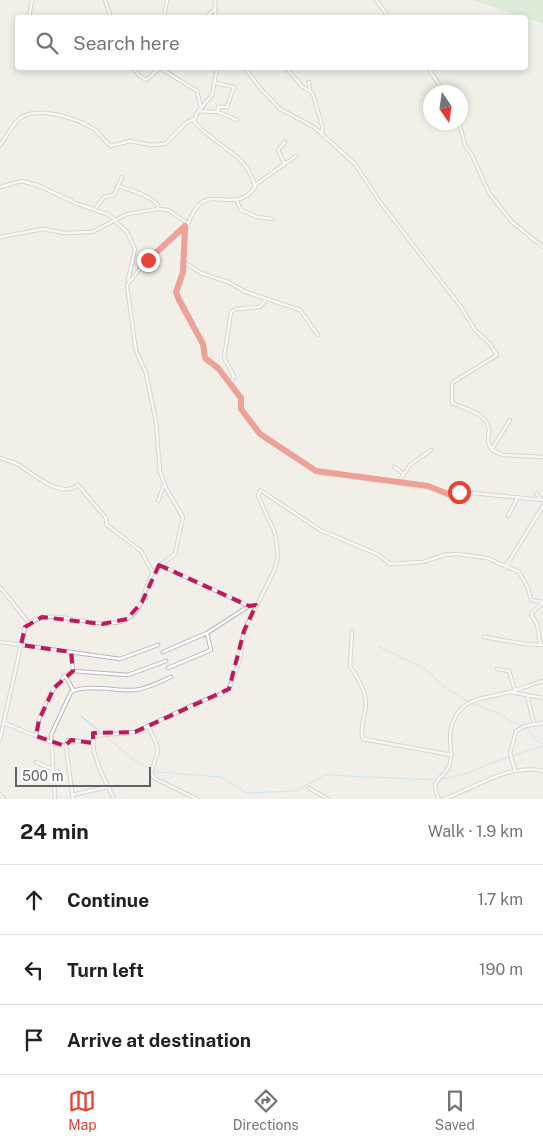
<!DOCTYPE html>
<meta charset="utf-8">
<style>
body{margin:0;font-family:"Public Sans",sans-serif;background:#f2f2f2;color:#202124}
.compass{position:absolute;left:423px;top:85px;width:45px;height:45px;border-radius:50%;background:#fff;box-shadow:0 2px 8px #0003;rotate:167deg}
.scale{position:absolute;left:15px;bottom:12px;width:136px;box-sizing:border-box;padding-left:5px;border:2px solid #5f6368;border-top:0;font-size:14px;line-height:18px;white-space:nowrap;color:#5f6368;-webkit-text-stroke:4px #fff;paint-order:stroke}
.stop{position:absolute;width:15px;height:15px;margin:-11px;border:4px solid #ea4335;border-radius:50%;background:#fff}
.stop.end{background:#ea4335;border-color:#fff;box-shadow:0 1px 5px #0008}
.list{margin:0;padding:0;list-style:none}
h2{display:flex;justify-content:space-between;align-items:center;height:65px;margin:0;padding:0 20px;font-size:21px}
h2 small{font-size:16px;font-weight:400;color:#757577}
.list li{display:grid;grid-template-columns:32px 1fr auto;gap:15px;align-items:center;box-sizing:border-box;height:70px;padding:0 20px;border-top:1px solid #e0e0e0}
.list b{display:block;font-size:19px;white-space:nowrap}
.list em{font-size:16px;font-style:normal;color:#757577}
.icon{flex:none;width:28px;height:28px;fill:none;stroke:currentColor;stroke-width:2;stroke-linecap:round;stroke-linejoin:round}
.map{position:relative;flex:none;width:543px;height:799px;overflow:hidden}
.search{position:absolute;background:#fff;box-shadow:0 2px 8px #0003;left:15px;right:15px;top:15px;height:55px;display:flex;align-items:center;gap:12px;box-sizing:border-box;padding:0 18px;border-radius:5px;color:#757577;font-size:19px}
.sheet{height:275px;background:#fff}
nav{display:flex;justify-content:space-around;align-items:center;box-sizing:border-box;height:70px;border-top:1px solid #e0e0e0;background:#fff;font-size:14px;color:#757577}
nav a{display:grid;justify-items:center;gap:2px}
nav .on{color:#ea4335}
.map>svg:first-child{display:block}
.green{fill:#c5e8c5}
.lines{fill:none;stroke-linecap:round;stroke-linejoin:round}
.stream{stroke:#aadaff;stroke-width:1}
.street-casing{stroke:#b5b8bc;stroke-width:4.5}
.street{stroke:#fff;stroke-width:2.5}
.route{stroke:#ea4335;stroke-width:6}
.marked{fill:none;stroke:#c2185b;stroke-width:4;stroke-dasharray:10 6;stroke-linejoin:round}
</style>
<div class="map">
<svg width="543" height="799" viewBox="0 0 543 799">
<rect width="100%" height="100%" fill="#f1efe8"/>
<path class="green" d="M473,0H543V24Z"/>
<g class="lines">
<path class="stream" d="M378,646L427,670L442,685L469,702L500,714L514,723L525,726L535,739L543,744
M81,716L134,760L157,772L220,777L247,793L296,791L326,775L437,780
M441,779L465,774L491,763L543,746"/>
<defs>
<path id="street" d="M105,0L111,18
M215,0V18
M376,0L389,18
M29,18L32,0
M164,18L167,0
M206,18L215,8
M133,68L140,76L146,80L160,68
M160,68L197,91L201,108
M217,68L212,95L197,113L194,121C211,144 249,154 255,187C237,214 212,187 197,207C175,237 191,260 177,292L203,344L205,358L216,366L241,398V409L261,434L318,472L428,486L447,494L472,493L543,500
M245,68L260,88L280,109L314,127L355,164L380,202L461,307L475,330L490,344L497,355L452,383V403C464,409 489,413 489,431C488,439 487,443 492,450L503,455L543,457
M286,68L302,86L313,94L323,129L321,132
M428,68L444,92
M309,82L310,90
M215,83L234,87L227,107H218V112
M198,111L218,112L237,120
M459,122L465,145L472,155L489,193L512,222L543,247
M0,145C6,138 11,127 18,120C34,104 79,118 95,130C101,135 105,142 111,146L130,141L151,145L165,144L187,122L194,119
M284,163L278,150L285,142
M255,185L296,156
M119,186C132,191 148,194 158,205V209
M0,187L21,181L37,185L78,204L107,214L116,220
M237,201L241,210L257,217L272,219
M95,209L104,197L114,195L122,177
M115,221L127,232L135,249L128,280
M0,237L43,229L64,233L92,232L127,214L158,209L168,210L187,223
M184,262L201,273L228,282L246,292L300,310L318,335
M231,385L234,376L224,358L231,312L236,309L260,307L265,301L264,298
M492,449L510,420
M0,458C5,460 10,461 15,463C31,471 59,500 78,485L106,518L107,525L141,551L153,573
M394,467L404,474L399,481
M404,474L410,465L431,450
M536,493L540,499
M158,501L164,485
M508,516L518,497
M160,565L249,606
M506,566L543,506
M0,587L29,623
M352,631L350,666C356,674 366,692 366,703C366,715 359,727 363,739L452,755
M484,637L525,644L543,645
M0,642L120,659L158,645
M540,643L537,624L531,614L543,602
M71,652L73,671
M163,652L207,633L249,606L256,605
M168,668L211,650L207,634
M497,669L509,671L515,690
M65,675L73,690
M510,692L543,698
M527,695L534,724
M4,723L58,745L66,746L68,740L93,743
M148,726C160,752 161,744 151,772L154,778L197,799
M36,736C37,716 54,679 73,671L128,675L166,661
M0,739L25,627C51,601 94,634 125,620C145,611 143,587 154,571C160,563 168,561 175,554L183,517L166,488L160,472L156,422L146,373L136,351L127,285L142,266L185,226
M66,746L73,799
M36,762L52,769
M515,771L510,753L516,731L525,726L543,723
M309,788L328,799
M0,794L4,799
M72,795L107,787
M55,799L51,735L71,692C82,684 118,691 134,690C147,689 159,682 171,677
M114,799C108,786 87,749 95,736L135,732L199,702L222,694L229,689L240,659L244,631L275,569L278,556L275,533L258,496L260,490L320,530L377,554L390,564L423,562L444,555L458,554L487,558L519,572L528,588L531,600L543,602
M439,799C428,776 446,780 450,763C453,752 448,741 451,729C458,696 485,699 510,692C521,689 532,684 543,681
M444,799C475,788 509,763 543,771"/>
</defs>
<use href="#street" class="street-casing"/>
<use href="#street" class="street"/>
</g>
<g class="lines">
<path class="route" d="M148,260L185,226L183,272L176,292L179,300L203,344L205,358L218,368L241,398V409L260,434L316,471L428,486L448,494L459,492"/>
</g>
<path d="M0 0H543V799H0ZM159,565L249,606L256,605L244,631L229,689L135,732L93,733V743L71,740L65,746L36,736L39,720L54,688L73,671L71,652L21,645L25,627L42,617L102,624L127,619L142,602Z" fill="#f1efe8" fill-opacity=".55" fill-rule="evenodd"/>
<path class="marked" d="M159,565L249,606L256,605L244,631L229,689L135,732L93,733V743L71,740L65,746L36,736L39,720L54,688L73,671L71,652L21,645L25,627L42,617L102,624L127,619L142,602Z"/>
</svg>
<svg class="compass" viewBox="-18 -18 36 36"><path d="M0-13l5 13h-10z" fill="#e53935"/><path d="M0 13l5-13h-10z" fill="#757577"/></svg>
<div class="scale">500 m</div>
<div class="stop" style="left:459px;top:492px"></div>
<div class="stop end" style="left:148px;top:260px"></div>
<div class="search"><svg class="icon" aria-label="search" viewBox="0 0 24 24"><circle cx="10" cy="10" r="6"/><path d="M15 15l6 6"/></svg>Search here</div>
</div>
<section class="sheet">
<h2>24 min<small>Walk · 1.9 km</small></h2>
<ul class="list">
<li><svg class="icon" aria-label="ahead" viewBox="0 0 24 24"><path d="M12 20V5M6 11l6-6 6 6"/></svg><div><b>Continue</b></div><em>1.7 km</em></li>
<li><svg class="icon" aria-label="left" viewBox="0 0 24 24"><path d="M17 20v-9H6M10 6l-5 5 5 5"/></svg><div><b>Turn left</b></div><em>190 m</em></li>
<li><svg class="icon" aria-label="arrive" viewBox="0 0 24 24"><path d="M6 21V4h12l-3 4 3 4H6"/></svg><div><b>Arrive at destination</b></div></li>
</ul>
</section>
<nav>
<a class="on"><svg class="icon" aria-label="map" viewBox="0 0 24 24"><path d="M3 6l6-2 6 2 6-2v14l-6 2-6-2-6 2zM9 4v14M15 6v14"/></svg>Map</a>
<a><svg class="icon" aria-label="directions" viewBox="0 0 24 24"><path d="M12 3l9 9-9 9-9-9zM9 14v-3h6M13 9l2 2-2 2"/></svg>Directions</a>
<a><svg class="icon" aria-label="saved" viewBox="0 0 24 24"><path d="M7 4h10v16l-5-4-5 4z"/></svg>Saved</a>
</nav>
